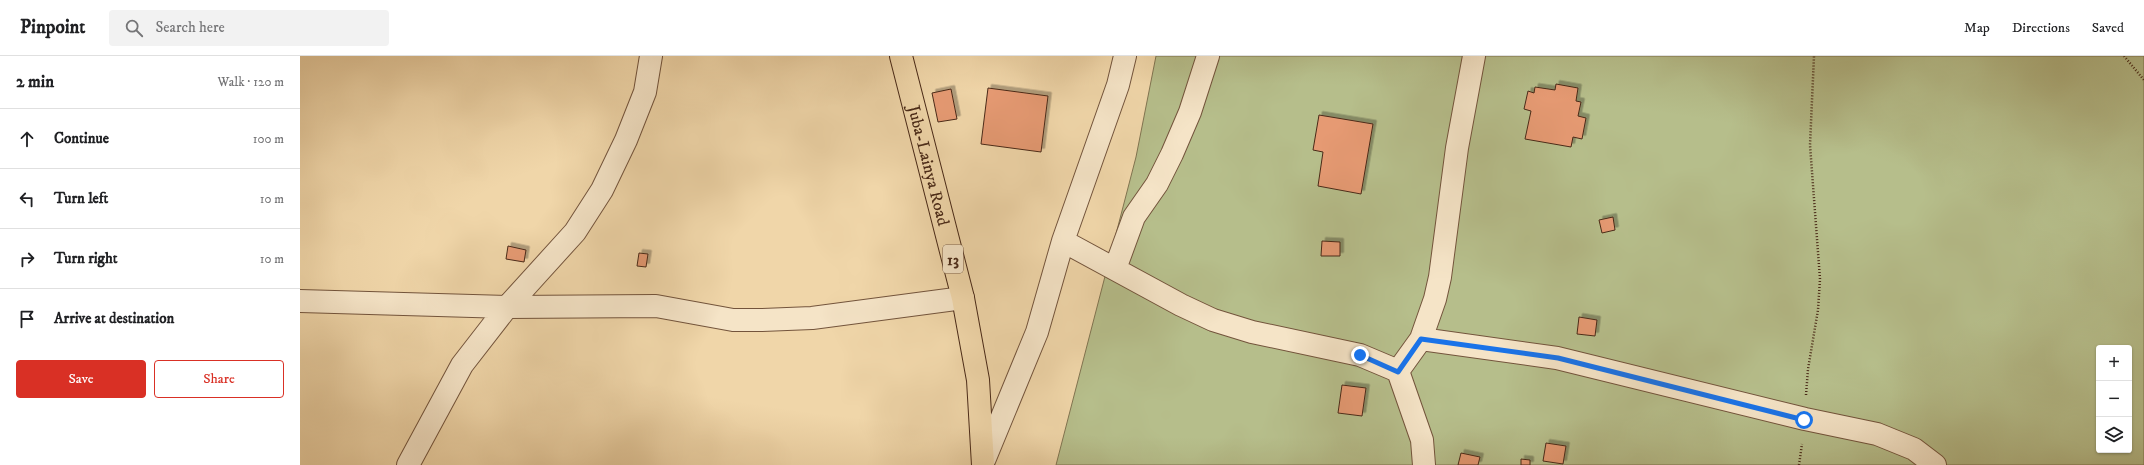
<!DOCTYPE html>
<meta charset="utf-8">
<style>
body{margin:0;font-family:"IM FELL DW Pica",serif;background:#f2f2f2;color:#202124}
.controls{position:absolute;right:12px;bottom:12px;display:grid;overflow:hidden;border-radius:4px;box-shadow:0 1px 3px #0004}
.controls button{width:36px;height:36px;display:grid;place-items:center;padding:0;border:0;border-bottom:1px solid #e0e0e0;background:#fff;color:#202124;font:20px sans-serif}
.stop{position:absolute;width:12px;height:12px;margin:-9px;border:3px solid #1a73e8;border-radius:50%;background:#fff}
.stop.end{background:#1a73e8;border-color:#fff;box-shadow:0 1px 4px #0008}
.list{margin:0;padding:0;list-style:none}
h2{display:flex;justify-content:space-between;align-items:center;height:52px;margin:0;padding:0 16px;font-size:17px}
h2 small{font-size:13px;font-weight:400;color:#757577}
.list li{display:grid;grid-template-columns:26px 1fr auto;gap:12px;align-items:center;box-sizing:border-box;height:60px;padding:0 16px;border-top:1px solid #e0e0e0}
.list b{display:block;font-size:15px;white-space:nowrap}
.list em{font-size:13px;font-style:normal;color:#757577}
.actions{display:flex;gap:8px;padding:12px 16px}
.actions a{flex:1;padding:9px 0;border:1px solid #d93025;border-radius:4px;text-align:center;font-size:14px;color:#d93025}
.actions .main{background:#d93025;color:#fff}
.icon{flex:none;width:22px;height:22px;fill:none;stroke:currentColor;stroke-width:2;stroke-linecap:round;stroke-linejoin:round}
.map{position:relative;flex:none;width:1844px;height:409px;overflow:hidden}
header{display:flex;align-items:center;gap:24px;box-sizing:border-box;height:56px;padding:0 20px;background:#fff;border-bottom:1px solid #e0e0e0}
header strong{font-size:19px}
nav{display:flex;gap:22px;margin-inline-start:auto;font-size:14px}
.search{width:280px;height:36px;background:#f2f2f2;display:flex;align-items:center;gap:10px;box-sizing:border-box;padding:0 14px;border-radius:4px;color:#757577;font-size:15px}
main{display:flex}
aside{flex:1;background:#fff}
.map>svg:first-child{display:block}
.green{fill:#b6be8b;stroke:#807451;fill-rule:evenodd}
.building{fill:#e69a73;stroke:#492917;filter:url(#shadow)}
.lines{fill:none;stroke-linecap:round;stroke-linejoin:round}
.street-casing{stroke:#73543c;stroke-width:24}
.primary-casing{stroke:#492917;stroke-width:24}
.path{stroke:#492917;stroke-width:2.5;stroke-dasharray:1 2;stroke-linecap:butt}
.street{stroke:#f5e4c7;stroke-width:22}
.primary{stroke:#f0d6a9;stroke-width:22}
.route{stroke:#1a73e8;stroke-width:5}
.labels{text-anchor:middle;stroke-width:3;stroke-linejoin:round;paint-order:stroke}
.shield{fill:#f5e4c7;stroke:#7d614c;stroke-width:1}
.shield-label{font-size:16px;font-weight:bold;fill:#492917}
.street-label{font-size:17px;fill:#492917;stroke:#f5e4c7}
</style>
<header>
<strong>Pinpoint</strong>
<div class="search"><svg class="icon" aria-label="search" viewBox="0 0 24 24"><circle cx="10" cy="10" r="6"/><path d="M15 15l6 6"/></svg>Search here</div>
<nav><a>Map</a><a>Directions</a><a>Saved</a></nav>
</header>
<main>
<aside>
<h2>2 min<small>Walk · 120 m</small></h2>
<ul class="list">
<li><svg class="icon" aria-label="ahead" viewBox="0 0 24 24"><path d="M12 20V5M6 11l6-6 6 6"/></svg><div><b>Continue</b></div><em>100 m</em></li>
<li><svg class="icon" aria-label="left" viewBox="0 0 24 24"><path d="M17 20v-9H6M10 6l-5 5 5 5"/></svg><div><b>Turn left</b></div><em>10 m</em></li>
<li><svg class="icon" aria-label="right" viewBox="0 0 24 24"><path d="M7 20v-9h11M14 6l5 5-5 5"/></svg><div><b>Turn right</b></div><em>10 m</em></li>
<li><svg class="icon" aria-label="arrive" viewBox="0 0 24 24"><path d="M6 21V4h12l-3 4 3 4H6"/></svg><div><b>Arrive at destination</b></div></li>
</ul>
<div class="actions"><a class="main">Save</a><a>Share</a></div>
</aside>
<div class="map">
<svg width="1844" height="409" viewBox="0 0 1844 409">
<defs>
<filter id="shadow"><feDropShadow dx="3.5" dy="-3.5" stdDeviation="0" flood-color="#0004"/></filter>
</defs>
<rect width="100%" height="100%" fill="#f0d6a9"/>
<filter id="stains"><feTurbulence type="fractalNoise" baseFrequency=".005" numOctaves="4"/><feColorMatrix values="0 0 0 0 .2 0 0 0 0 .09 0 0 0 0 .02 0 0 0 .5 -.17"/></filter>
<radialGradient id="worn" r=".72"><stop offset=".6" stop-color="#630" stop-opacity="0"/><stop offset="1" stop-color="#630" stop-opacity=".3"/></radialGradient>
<path class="green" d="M856,0H1844V409H756L836,101ZM1799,292H1829V394H1799Z"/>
<path class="building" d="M1256,28L1278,32L1276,45L1281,46L1278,60L1286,62L1282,83L1273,81L1271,91L1225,83L1231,55L1224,53L1228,35L1234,37L1235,31L1255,34Z
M688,32L748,40L741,96L681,88Z
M651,33L657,63L638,66L632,37Z
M1019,59L1073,68L1061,138L1018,130L1023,96L1013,94Z
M1313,161L1315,174L1302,177L1299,164Z
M1022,185L1040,186V200H1021Z
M208,190L226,194L224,206L206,203Z
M339,197L348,198L346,211L337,210Z
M1279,261L1297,264L1295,280L1277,278Z
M1042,329L1066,332L1062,360L1038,357Z
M1246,387L1266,390L1263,408L1243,405Z
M1161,397L1180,401L1178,409H1158Z
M1221,403L1230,404V409H1221Z"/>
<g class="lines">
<defs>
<path id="street" d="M763,185L881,249L913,264L952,276L1060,299L1098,315L1122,384L1124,409
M815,213L834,161L857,128L872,98L890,56L908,0
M0,245L207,251L356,250L433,264H462L512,262L663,242
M1121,283L1257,302L1505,363L1577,378L1614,393L1635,409
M1098,315L1121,283L1135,243L1140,221L1157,92L1174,0
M683,407L737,276L763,185L818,29L825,0
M108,409L162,309L207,251L275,176L302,134L326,84L345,36L351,0"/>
<g id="primary">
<path id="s1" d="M601,0L663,242L678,324L683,409"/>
</g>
</defs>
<use href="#street" class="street-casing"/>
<use href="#primary" class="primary-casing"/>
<path class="path" d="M1824,0L1844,24
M1506,339L1508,313L1518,254L1520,223L1510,89L1514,0
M1499,409L1502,388"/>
<use href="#street" class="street"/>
<use href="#primary" class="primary"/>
</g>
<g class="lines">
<path class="route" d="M1060,299L1098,316L1121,283L1258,302L1504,364"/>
</g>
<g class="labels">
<rect class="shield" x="643" y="189" width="20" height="28" rx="3"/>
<g class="shield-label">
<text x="653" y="209">13</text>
</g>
<g class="street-label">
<text dy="6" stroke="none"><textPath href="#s1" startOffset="113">Juba-Lainya Road</textPath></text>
</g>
</g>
<rect width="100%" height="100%" filter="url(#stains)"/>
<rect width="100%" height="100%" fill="url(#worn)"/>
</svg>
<div class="controls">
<button>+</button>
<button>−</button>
<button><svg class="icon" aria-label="layers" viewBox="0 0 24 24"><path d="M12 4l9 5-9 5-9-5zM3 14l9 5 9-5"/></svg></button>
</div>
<div class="stop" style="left:1504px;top:364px"></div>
<div class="stop end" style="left:1060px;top:299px"></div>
</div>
</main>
